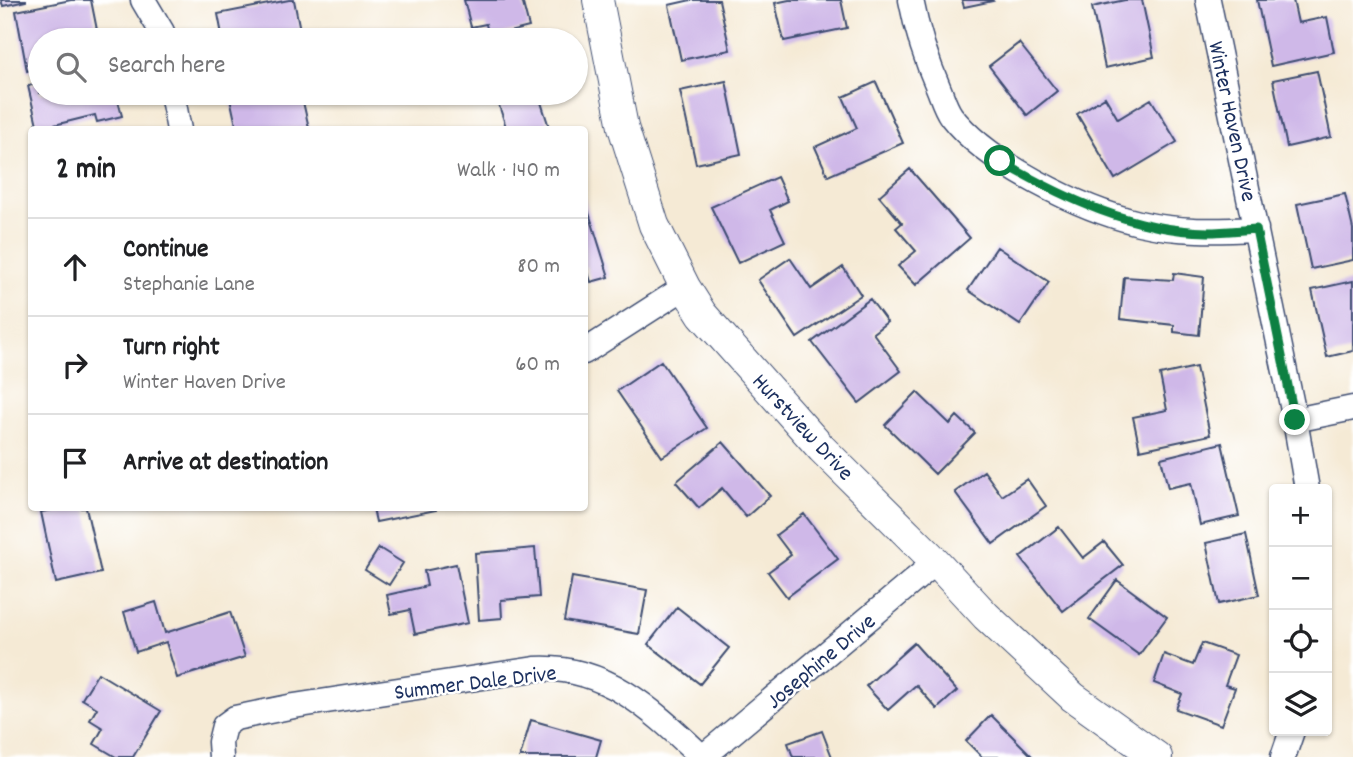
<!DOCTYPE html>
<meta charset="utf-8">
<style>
body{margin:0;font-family:Dekko,sans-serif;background:#f2f2f2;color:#202124}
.controls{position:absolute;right:21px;bottom:21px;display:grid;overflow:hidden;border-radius:7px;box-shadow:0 2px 5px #0004}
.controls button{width:63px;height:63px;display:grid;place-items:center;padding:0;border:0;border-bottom:2px solid #e0e0e0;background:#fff;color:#202124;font:35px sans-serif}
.stop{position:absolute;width:21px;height:21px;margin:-16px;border:5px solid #0b8043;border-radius:50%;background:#fff}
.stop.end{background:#0b8043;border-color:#fff;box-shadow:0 2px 7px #0008}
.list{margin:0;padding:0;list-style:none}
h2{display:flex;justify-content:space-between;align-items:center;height:91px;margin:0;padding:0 28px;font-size:30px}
h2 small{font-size:23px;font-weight:400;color:#757577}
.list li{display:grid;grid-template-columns:46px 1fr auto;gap:21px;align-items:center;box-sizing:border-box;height:98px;padding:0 28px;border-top:2px solid #e0e0e0}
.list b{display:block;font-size:26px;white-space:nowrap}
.list p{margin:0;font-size:23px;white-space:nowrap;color:#757577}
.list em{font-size:23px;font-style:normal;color:#757577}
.icon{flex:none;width:38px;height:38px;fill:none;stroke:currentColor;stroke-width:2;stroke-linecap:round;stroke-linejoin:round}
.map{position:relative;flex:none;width:1353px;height:757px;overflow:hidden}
.search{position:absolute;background:#fff;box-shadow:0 2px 5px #0004;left:28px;top:28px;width:560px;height:77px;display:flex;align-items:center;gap:18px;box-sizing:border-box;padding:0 24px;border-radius:38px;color:#757577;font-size:26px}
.panel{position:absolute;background:#fff;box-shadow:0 2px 5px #0004;left:28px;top:126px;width:560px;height:385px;border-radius:7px}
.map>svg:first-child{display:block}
.building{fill:#cfb8e8}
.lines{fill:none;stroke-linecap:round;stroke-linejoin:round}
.minor-casing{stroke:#3c4b70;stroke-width:27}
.tertiary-casing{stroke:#3c4b70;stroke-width:32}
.minor{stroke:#fff;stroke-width:24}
.tertiary{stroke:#fff;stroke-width:30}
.route{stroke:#0b8043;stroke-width:9}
.labels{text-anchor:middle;stroke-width:5;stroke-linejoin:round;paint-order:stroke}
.street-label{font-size:23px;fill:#1b2f5e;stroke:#fff}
</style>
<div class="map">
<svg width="1353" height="757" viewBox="0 0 1353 757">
<rect width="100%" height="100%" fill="#fff"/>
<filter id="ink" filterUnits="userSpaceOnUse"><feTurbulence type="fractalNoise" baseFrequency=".0143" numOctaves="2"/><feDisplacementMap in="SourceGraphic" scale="14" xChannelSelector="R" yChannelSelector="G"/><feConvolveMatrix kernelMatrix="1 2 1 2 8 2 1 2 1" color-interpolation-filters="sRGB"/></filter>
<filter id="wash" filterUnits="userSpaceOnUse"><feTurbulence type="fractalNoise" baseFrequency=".00686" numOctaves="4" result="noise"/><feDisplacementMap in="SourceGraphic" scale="28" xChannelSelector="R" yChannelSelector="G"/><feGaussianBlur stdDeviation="1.57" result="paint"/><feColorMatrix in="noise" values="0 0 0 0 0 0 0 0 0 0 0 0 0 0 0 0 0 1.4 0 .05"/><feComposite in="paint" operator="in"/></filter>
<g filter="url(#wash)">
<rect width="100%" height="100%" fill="#f5ead5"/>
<g id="blocks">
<path class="building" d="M1,0H26V1L3,6Z
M71,0H91L99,40H40V68L27,71L16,11Z
M289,0H294L302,40H223L218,14Z
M464,0H522L529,27L489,37L486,24L471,27Z
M691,0H719L730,50L681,60L669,5Z
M789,0H841L847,28L784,41L775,3Z
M962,0H992L993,1L964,7Z
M1125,0H1142L1154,57L1105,68L1092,7Z
M1257,0H1293L1298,23L1327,17L1334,52L1271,66Z
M1019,43L1057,91L1027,115L989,66Z
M1317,71L1331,137L1287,147L1273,80Z
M726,81L741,154L696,164L680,91Z
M876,82L903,143L828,176L815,147L857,128L843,97Z
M40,83V93H116L122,116L97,122L95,115L38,129L28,86Z
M229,93H301L309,128L237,130Z
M495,93H538L550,130H507Z
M1105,97L1118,119L1151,99L1177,142L1115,179L1077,114Z
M910,169L970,238L916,285L898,266L916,251L896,228L902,223L879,196Z
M777,177L788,201L770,210L785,241L738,263L711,207Z
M1345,194L1353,229V260L1311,269L1297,204Z
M584,197L609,277L591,282L586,266L584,267Z
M997,247L1049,282L1020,325L968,290Z
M790,258L811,289L843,267L861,295L797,338L758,280Z
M1174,273L1204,277L1199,335L1174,332V325L1120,319L1124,277L1173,280Z
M1353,281V351L1327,357L1312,290Z
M870,299L887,322L873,333L901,371L859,403L812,342Z
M661,361L707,428L662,457L617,391Z
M1196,367L1210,435L1140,450L1133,417L1167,410L1160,375Z
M917,392L950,424L957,416L975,433L935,474L885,425Z
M723,442L770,496L746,517L722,488L699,508L676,482Z
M1222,443L1239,516L1200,525L1191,483L1168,488L1161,458Z
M984,471L1002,496L1027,479L1046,506L993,544L955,492Z
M63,508H86L101,573L56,583L41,512Z
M373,508H436V510L376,522Z
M804,514L838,559L787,597L768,572L791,555L776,535Z
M1059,527L1083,558L1104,542L1123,565L1063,611L1020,557Z
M1246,534L1259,595L1219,604L1206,543Z
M379,548L403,563L389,585L365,570Z
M535,548L539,597L501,600L502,618L479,620L475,553Z
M456,564L468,623L415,634L410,610L391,614L387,595L427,586L424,571Z
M572,577L647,590L639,634L564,621Z
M1117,580L1167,617L1139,655L1089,619Z
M156,602L165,633L230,612L245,657L177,678L166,642L136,652L124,612Z
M677,607L729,648L700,684L648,644Z
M914,643L957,691L937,709L916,685L888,710L866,686Z
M1202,643L1236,655L1225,685L1235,688L1221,725L1176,709L1182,694L1154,683L1164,654L1193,665Z
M98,673L161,711L133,757H116L94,744L103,728L90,720L97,708L82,699Z
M991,715L1033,757H982L966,741Z
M531,720L601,740L596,757H520Z
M822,731L832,757H793L788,743Z"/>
</g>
</g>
<g filter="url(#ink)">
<use href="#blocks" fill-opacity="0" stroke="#3c4b70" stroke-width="2"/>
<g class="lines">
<defs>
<path id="minor" d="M143,0L162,32L163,40
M911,0C917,32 927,62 940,92C943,100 946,109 951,116C988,164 1081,209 1139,223C1178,232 1217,231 1256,229
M1208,0L1295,420L1307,489
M172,93L179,130
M584,352L685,287
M1295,420L1353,408
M221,757L220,742L224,726L235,718L294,706L535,669C607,665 653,711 702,757
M703,757L936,562
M1283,757L1292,731"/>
<path id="tertiary" d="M598,0L623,127L654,225L685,287L702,314L822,449L936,562L986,616L1073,697L1157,757"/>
</defs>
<use href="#minor" class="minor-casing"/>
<use href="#tertiary" class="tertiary-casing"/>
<use href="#minor" class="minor"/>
<use href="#tertiary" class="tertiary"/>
</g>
</g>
<g class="lines" filter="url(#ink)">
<path class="route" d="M1000,161C1063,198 1134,231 1208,232C1224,232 1240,230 1256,229L1295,420"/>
</g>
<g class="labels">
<g class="street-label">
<text transform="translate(1234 121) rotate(78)" y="8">Winter Haven Drive</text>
<text transform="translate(804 426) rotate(47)" y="8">Hurstview Drive</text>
<text transform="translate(820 660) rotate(-40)" y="8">Josephine Drive</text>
<text transform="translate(475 681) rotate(-7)" y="8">Summer Dale Drive</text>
</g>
</g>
</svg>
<div class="controls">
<button>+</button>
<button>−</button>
<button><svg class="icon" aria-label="locate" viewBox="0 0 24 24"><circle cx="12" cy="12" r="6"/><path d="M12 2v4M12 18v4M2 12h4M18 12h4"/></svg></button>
<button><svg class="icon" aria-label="layers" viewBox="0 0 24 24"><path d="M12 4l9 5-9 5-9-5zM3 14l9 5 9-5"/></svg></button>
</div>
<div class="stop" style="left:1000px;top:161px"></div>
<div class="stop end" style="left:1295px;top:420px"></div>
<div class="search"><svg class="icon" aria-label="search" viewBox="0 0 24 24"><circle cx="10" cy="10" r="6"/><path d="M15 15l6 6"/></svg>Search here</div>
<section class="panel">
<h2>2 min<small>Walk · 140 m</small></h2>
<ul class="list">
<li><svg class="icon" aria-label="ahead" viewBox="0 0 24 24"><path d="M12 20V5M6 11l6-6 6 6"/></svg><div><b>Continue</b><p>Stephanie Lane</p></div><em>80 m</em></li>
<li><svg class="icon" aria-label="right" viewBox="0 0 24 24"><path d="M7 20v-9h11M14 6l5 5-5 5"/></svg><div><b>Turn right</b><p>Winter Haven Drive</p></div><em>60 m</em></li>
<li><svg class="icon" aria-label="arrive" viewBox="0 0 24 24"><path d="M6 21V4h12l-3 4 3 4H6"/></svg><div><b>Arrive at destination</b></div></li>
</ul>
</section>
</div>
